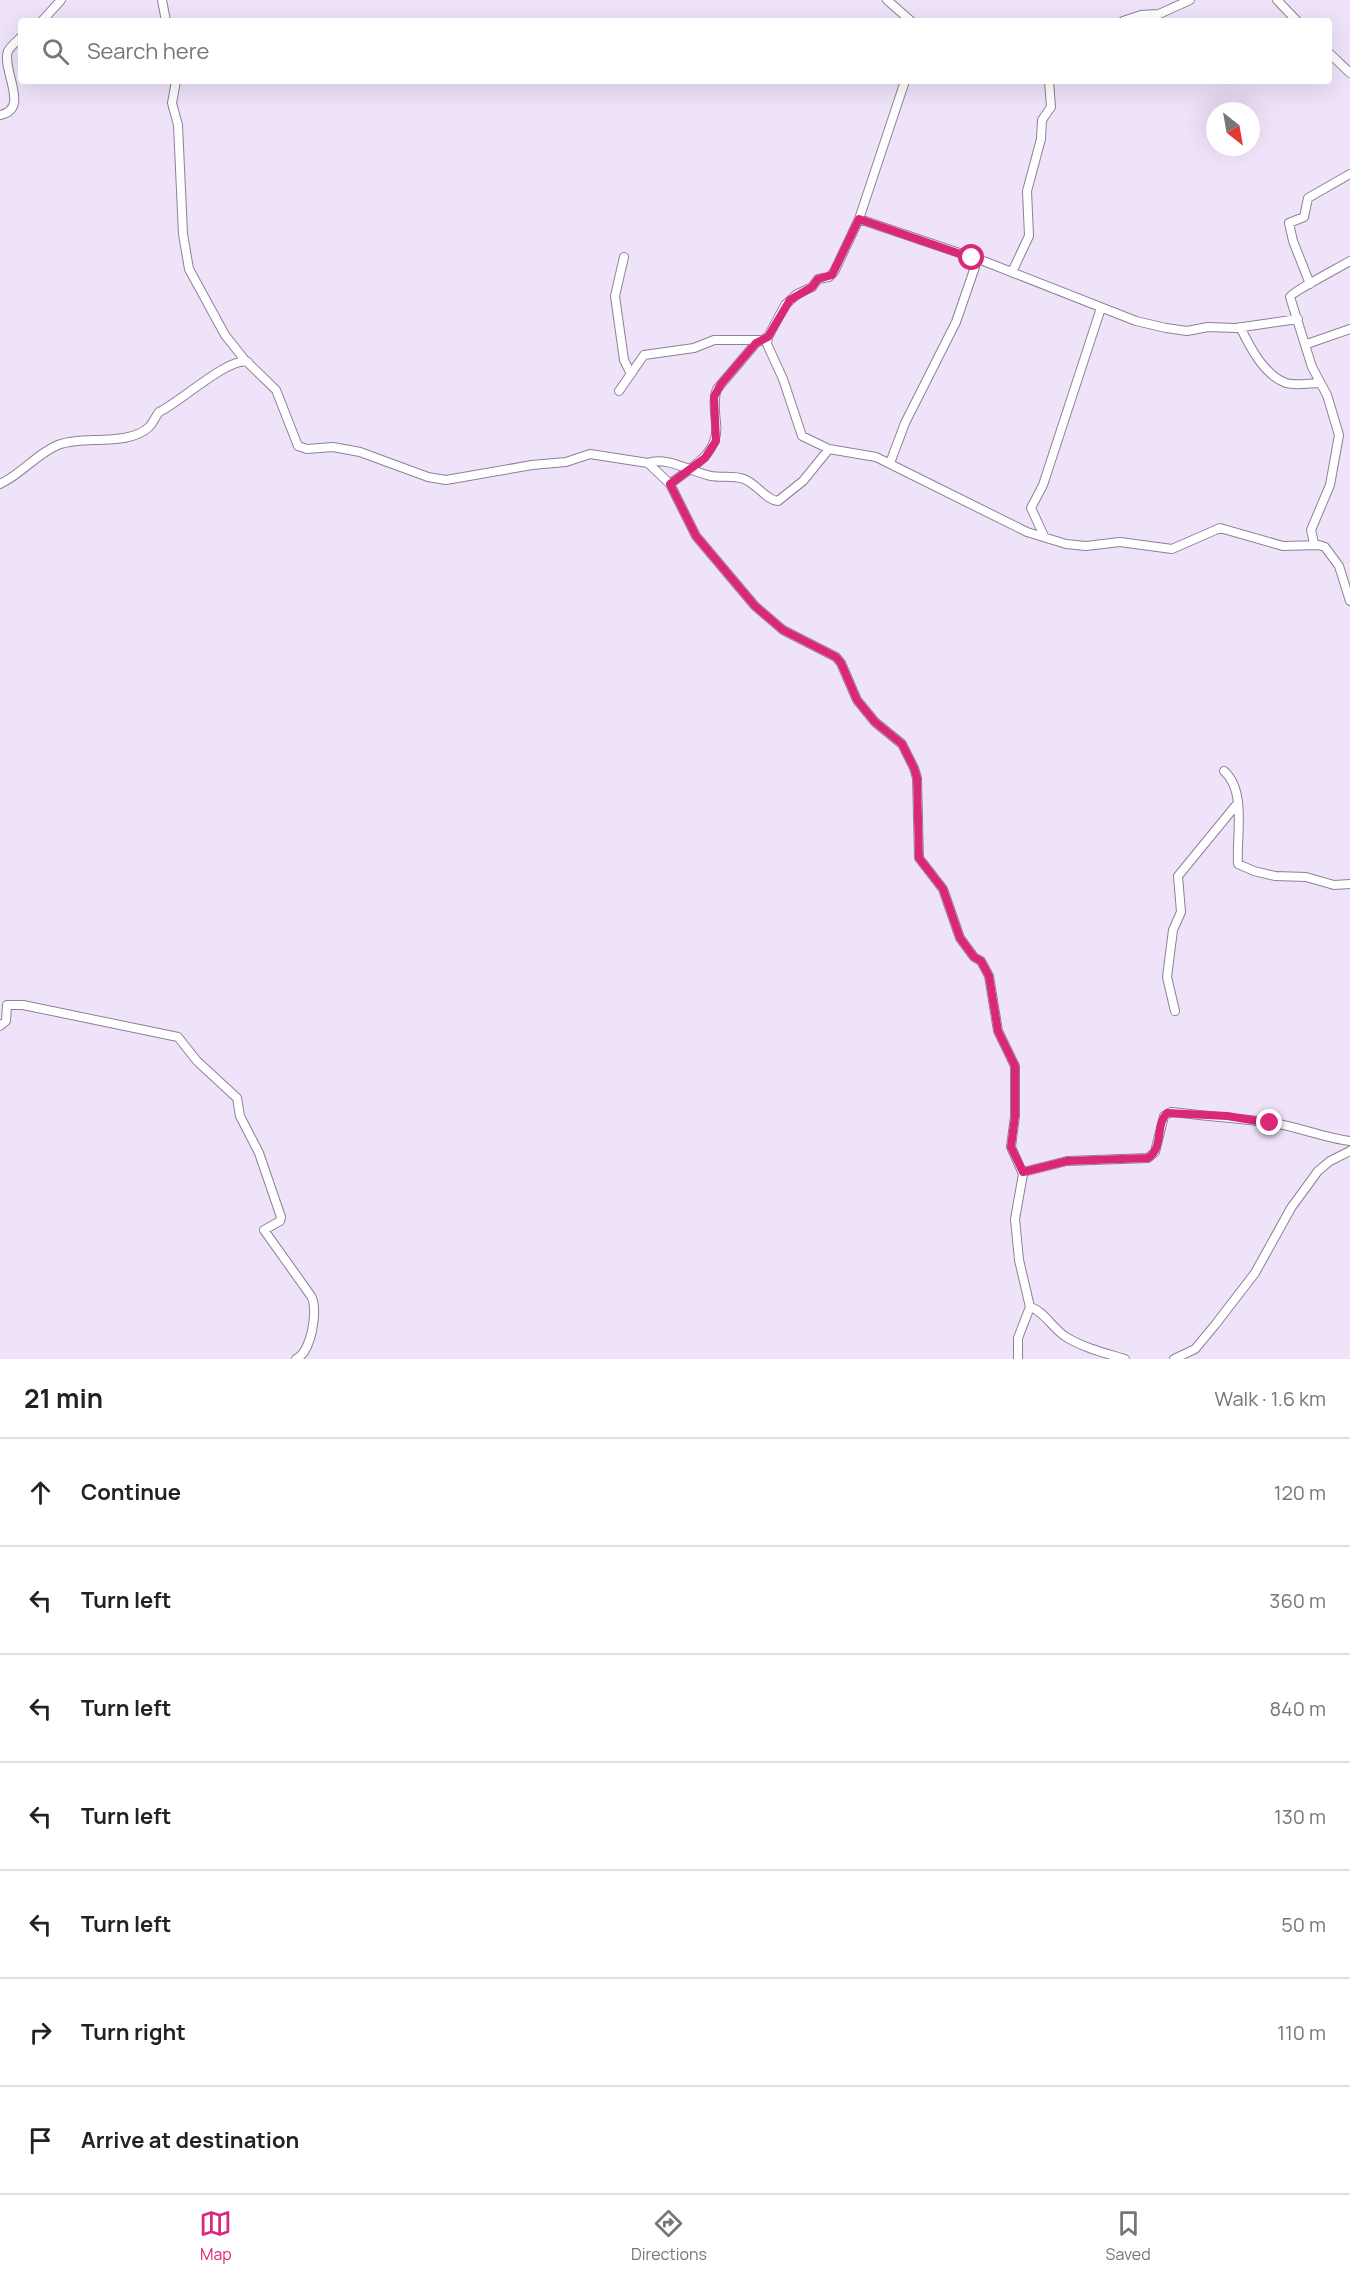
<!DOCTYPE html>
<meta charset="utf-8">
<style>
body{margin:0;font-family:Manrope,sans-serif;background:#f6f6f6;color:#222}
.compass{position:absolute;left:1206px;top:102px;width:54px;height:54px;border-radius:50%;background:#fff;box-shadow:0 6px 24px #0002;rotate:149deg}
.stop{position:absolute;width:18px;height:18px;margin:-14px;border:4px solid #db2777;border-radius:50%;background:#fff}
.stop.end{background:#db2777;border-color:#fff;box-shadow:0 2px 6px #0008}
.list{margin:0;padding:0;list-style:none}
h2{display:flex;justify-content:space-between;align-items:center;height:78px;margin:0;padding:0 24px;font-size:26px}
h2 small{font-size:20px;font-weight:400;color:#767676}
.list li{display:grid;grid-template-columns:39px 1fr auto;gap:18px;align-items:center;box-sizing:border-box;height:108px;padding:0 24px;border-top:2px solid #e0e0e0}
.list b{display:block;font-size:22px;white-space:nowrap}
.list em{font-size:20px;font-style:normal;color:#767676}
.icon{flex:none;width:33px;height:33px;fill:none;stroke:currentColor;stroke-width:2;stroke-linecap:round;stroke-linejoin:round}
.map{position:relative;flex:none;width:1350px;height:1359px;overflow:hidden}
.search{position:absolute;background:#fff;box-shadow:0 6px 24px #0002;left:18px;right:18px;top:18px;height:66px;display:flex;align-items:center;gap:15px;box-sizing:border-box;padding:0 21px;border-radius:6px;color:#767676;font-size:22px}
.sheet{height:834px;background:#fff}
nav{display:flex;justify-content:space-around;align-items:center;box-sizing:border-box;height:84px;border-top:2px solid #e0e0e0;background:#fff;font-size:16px;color:#767676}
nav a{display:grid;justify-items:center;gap:3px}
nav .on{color:#db2777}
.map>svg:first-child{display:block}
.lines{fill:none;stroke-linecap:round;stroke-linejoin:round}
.minor-casing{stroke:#8c8196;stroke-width:10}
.minor{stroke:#fff;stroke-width:8}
.route{stroke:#db2777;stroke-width:8}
</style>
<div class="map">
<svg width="1350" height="1359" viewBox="0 0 1350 1359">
<rect width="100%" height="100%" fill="#efe3fa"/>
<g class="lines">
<defs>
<path id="minor" d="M162,0L166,21
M887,0L911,21
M1277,0L1297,21
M42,21L61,0
M1123,21L1141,15L1159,14L1190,0
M1329,53L1350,73
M176,81L172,103L178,125L183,234L189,269L225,335L244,359L276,390L298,446L307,449L333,447L360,452L428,477L446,480L532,465L566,462L590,454L648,463L670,484L696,536L755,606L783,630L836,657L841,663L857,700L875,722L902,744L914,768L917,778L919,858L943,889L960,938L974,957L981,961L989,976L998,1031L1015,1066V1116L1011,1147L1023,1174L1015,1219L1019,1260L1030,1307L1018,1338V1359
M905,81L859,219L834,272L829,277L818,279L812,287L797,294L785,305L768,337L767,344L783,379L802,436L829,449L876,457L1027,532L1066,544L1086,546L1120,542L1172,549L1220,528L1283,546L1319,545L1325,547L1339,566L1350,601
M0,115C31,109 1,70 8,51C11,46 17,41 21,37
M859,219L986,262L1136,321L1166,328L1187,331L1208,327L1236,328L1298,319
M624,257L615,296L624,360L631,374
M1012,272L1029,236L1027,191L1041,139L1042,120L1051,107L1049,81
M1310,284L1293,241L1289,223L1304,217L1308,198L1350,174
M1240,327C1250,347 1264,375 1286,383C1296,386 1310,383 1320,383
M1307,344L1350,329
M619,391L644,355L694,348L714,340H760
M648,463C666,456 692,472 711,476C722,478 733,475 744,479C757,484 766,500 778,501L803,481L829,449
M890,463L905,423L956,322L975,267L972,258
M0,484C23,473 36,454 58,445C82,435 128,447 149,427C154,422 155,417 159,412C178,404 229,356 248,362
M670,484C691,467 720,454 716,423C715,412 713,399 717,389L756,343L768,337
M1044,536L1031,508L1043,485L1101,308
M1314,543L1311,530L1330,485L1339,435L1327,395L1312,367L1290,297C1292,292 1340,267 1350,261
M1224,771C1247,791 1236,837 1238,864L1254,871L1275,876L1306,877L1334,885L1350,884
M1175,1011L1167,977L1173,930L1181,912L1178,876L1237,804
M0,1026L6,1021L7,1005H23L178,1037L197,1061L237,1098L240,1116L259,1153L281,1217L280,1221L264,1230L311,1296C319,1309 311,1353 296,1359
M1023,1172L1067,1161L1148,1158L1155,1152L1164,1116L1171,1112C1205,1116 1239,1118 1273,1123C1299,1127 1324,1138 1350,1141
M1030,1307C1043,1310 1054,1330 1066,1337C1084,1348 1105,1353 1125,1359
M1174,1359L1195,1349L1215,1325L1255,1273L1291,1208L1318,1171L1330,1161L1350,1151"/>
</defs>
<use href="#minor" class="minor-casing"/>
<use href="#minor" class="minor"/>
</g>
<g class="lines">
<path class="route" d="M972,258L859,219L832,275L818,279L812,287L790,300L768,337L756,343L721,384L714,397L716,441L705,458L670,484L696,536L755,606L783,630L836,657L841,663L857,700L875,722L902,744L914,768L917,778L919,858L943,889L960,938L974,957L981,961L989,976L998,1031L1015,1066V1116L1011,1147L1023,1172L1067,1161L1148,1158C1164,1148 1155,1125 1167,1113L1227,1116L1270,1123"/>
</g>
</svg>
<svg class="compass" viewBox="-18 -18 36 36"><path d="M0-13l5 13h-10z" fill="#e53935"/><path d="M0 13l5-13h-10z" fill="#767676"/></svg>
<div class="stop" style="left:972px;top:258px"></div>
<div class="stop end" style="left:1270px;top:1123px"></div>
<div class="search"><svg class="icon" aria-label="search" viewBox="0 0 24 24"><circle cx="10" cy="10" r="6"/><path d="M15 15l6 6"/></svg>Search here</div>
</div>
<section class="sheet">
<h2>21 min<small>Walk · 1.6 km</small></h2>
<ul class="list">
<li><svg class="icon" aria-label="ahead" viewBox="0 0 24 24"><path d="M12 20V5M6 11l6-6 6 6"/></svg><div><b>Continue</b></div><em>120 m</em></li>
<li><svg class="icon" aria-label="left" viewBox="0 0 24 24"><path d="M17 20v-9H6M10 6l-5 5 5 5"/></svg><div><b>Turn left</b></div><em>360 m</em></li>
<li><svg class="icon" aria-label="left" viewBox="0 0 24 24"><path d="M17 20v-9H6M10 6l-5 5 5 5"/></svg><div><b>Turn left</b></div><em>840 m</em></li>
<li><svg class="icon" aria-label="left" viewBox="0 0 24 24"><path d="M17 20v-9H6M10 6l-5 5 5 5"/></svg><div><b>Turn left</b></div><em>130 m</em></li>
<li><svg class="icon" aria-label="left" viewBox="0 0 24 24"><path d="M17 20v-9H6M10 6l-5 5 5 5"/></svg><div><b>Turn left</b></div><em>50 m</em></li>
<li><svg class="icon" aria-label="right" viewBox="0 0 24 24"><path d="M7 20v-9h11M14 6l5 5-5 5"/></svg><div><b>Turn right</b></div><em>110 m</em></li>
<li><svg class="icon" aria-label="arrive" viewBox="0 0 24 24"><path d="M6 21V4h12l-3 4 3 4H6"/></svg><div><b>Arrive at destination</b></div></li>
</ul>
</section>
<nav>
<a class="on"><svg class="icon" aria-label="map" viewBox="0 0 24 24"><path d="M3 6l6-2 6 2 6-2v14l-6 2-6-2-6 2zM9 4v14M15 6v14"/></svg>Map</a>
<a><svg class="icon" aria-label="directions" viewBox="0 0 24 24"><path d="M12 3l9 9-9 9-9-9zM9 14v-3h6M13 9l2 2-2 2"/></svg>Directions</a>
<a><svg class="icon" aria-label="saved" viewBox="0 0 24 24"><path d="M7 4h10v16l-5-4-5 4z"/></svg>Saved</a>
</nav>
